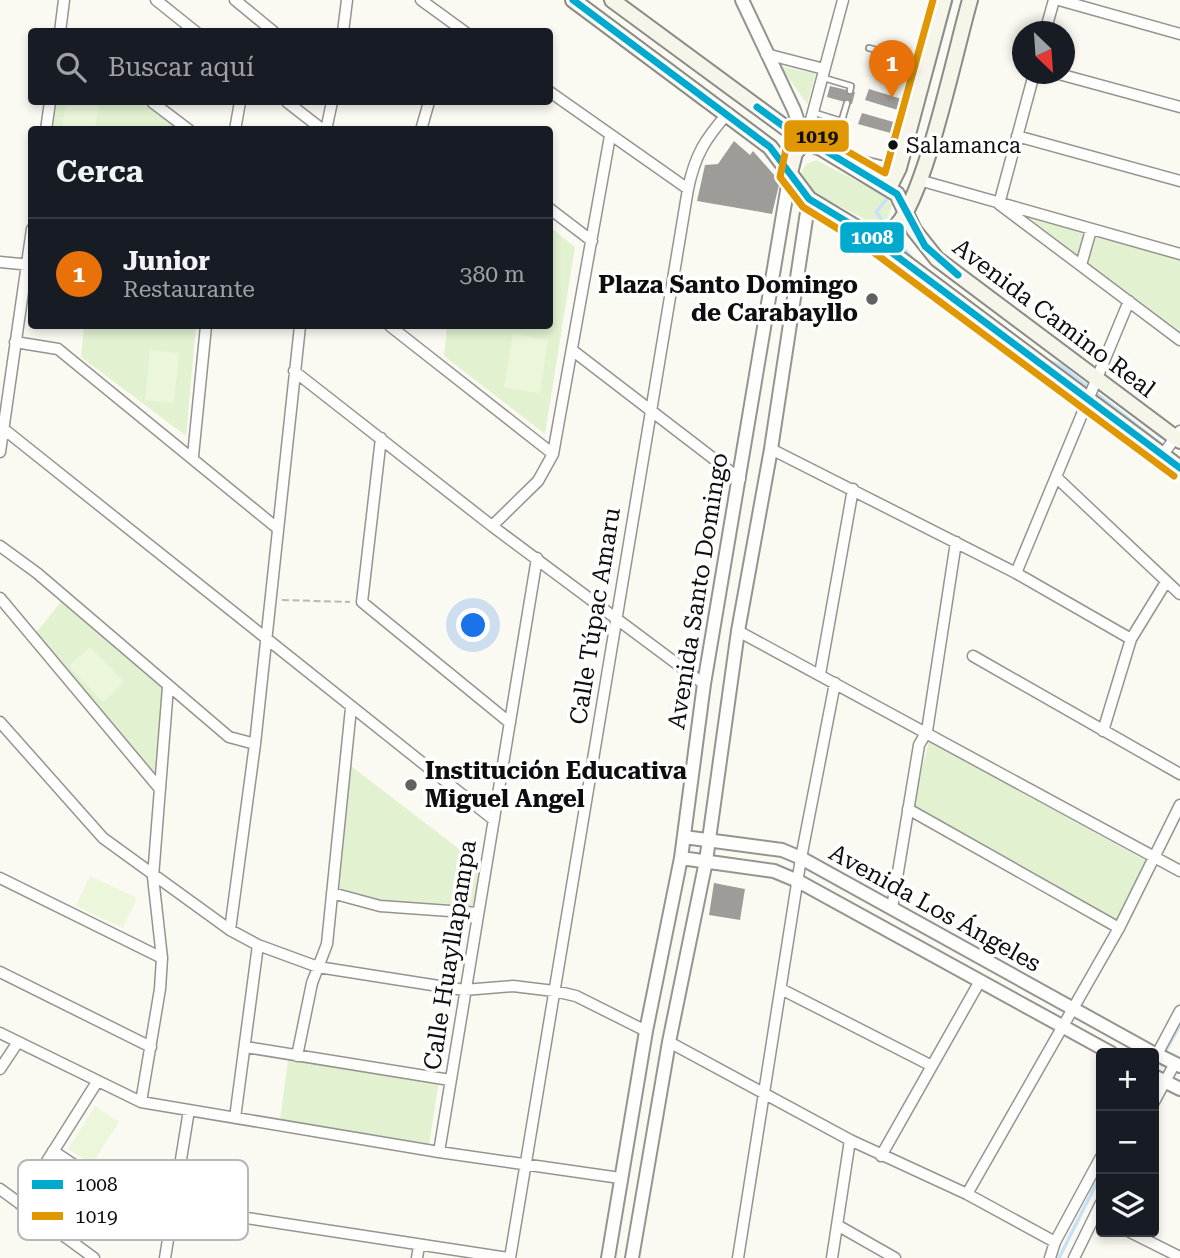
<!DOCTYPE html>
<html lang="es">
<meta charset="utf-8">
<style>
body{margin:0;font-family:"Roboto Serif",serif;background:#20242c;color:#f1f3f6}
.controls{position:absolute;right:21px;bottom:21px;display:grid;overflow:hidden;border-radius:7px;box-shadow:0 4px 10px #0003}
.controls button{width:63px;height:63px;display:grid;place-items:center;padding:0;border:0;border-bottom:2px solid #363941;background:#171b24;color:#f1f3f6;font:35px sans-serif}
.compass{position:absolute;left:1012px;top:21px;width:63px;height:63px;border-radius:50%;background:#171b24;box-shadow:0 4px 10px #0003;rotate:155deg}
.you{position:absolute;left:474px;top:626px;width:24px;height:24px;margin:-18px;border:5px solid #fff;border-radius:50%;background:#1a73e8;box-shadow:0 0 0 10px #1a73e833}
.badge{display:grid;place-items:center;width:46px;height:46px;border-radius:50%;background:#b45309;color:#fff;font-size:23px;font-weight:700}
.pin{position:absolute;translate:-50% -58px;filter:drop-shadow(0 2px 4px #0008)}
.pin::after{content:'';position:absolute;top:37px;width:24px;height:21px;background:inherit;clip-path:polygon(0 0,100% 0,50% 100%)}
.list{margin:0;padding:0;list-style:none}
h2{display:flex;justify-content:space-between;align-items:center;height:91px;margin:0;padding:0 28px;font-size:30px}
h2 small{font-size:23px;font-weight:400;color:#9ea1a6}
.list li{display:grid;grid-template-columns:46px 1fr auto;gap:21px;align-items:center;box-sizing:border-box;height:112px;padding:0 28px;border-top:2px solid #363941}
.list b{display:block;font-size:26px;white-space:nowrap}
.list p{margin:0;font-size:23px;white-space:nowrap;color:#9ea1a6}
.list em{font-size:23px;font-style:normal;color:#9ea1a6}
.icon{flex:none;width:38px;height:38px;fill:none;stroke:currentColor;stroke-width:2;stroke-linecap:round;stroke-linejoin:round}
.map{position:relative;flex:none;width:1180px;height:1258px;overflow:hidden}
.search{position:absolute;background:#171b24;box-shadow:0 4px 10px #0003;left:28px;top:28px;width:525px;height:77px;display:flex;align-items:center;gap:18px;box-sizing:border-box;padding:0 24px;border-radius:7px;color:#9ea1a6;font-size:26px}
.panel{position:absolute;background:#171b24;box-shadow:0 4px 10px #0003;left:28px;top:126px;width:525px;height:203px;border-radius:7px}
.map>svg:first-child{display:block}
.green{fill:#e2f2d1}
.pitch{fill:#ecf6db}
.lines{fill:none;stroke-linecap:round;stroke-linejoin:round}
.stream{stroke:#c6e2f7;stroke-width:3.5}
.building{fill:#9e9c98}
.service-casing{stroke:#959491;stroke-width:8}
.minor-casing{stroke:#959491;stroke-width:13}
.tertiary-casing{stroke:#959491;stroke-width:16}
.secondary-casing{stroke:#8b8b87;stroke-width:18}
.path{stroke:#b8b8b6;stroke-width:2;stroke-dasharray:7 3.5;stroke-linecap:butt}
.service{stroke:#fefefd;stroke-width:4.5}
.minor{stroke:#fefefd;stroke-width:10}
.tertiary{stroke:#fefefd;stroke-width:12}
.secondary{stroke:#f5f5ea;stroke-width:14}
.bus-1-casing{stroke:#fff;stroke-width:12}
.bus-2-casing{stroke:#fff;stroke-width:12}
.bus-1{stroke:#00a9ce;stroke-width:7}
.bus-2{stroke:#e09701;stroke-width:7}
.bus-dot{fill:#0e0e0e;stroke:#fff;stroke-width:2.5}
.poi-dot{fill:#61615e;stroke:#fff;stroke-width:2.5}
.labels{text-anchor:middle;stroke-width:7;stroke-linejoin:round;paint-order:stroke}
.bus-label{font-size:22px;fill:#0e0e0e;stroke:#fff;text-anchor:start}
.poi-label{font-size:24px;font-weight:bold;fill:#0e0e0e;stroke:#fff;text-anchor:end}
.street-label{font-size:24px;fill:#0e0e0e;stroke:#fff}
.key{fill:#fff;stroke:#b7b7b7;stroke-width:2}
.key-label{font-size:19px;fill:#0e0e0e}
.line-badge{stroke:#fff;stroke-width:2.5}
.badge-label{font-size:19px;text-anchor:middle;font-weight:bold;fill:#fff}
.pale-badge-label{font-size:19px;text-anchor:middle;font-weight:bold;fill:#111}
</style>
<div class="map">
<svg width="1180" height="1258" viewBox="0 0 1180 1258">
<rect width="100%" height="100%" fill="#fbfaf2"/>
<path class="green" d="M780,66L816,74L807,104Z
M57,102H140L178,129L53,130Z
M816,160L886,196L892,205L888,218L880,223L870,222L809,190L801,173L806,164Z
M1025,217L1180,259V331Z
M550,227L575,247L545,434L444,356L447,326H550Z
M84,326L196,327L186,436L81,357Z
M63,599L162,688L156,777L35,634Z
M929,740L1150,863L1116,920L913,806Z
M351,766L480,865L473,907L381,901L339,890Z
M288,1060L439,1081L429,1145L280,1120Z"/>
<path class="pitch" d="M66,102H99L95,129H62Z
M513,334L548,340L540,393L504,388Z
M150,350L179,353L174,403L145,400Z
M90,647L124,682L103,702L69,666Z
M90,876L137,898L123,928L76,906Z
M95,1106L119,1122L92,1164L68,1149Z"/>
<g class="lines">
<path class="stream" d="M929,83L952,0
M895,189L903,175
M887,227L876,212L890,195
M892,233L913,260
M1048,361L1061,366L1176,456
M1164,1054L1180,1025
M1059,1258L1101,1174"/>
</g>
<path class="building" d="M830,86L855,92L852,104L827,97Z
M869,89L905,100L901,111L865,100Z
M862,113L897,123L894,134L858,124Z
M734,141L750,155L753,151L776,177L779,185L772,214L697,201L705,165L718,164Z
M714,883L745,889L740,920L709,915Z"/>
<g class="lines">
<defs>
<path id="service" d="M869,48L926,64
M824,78L851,86L850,91
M812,112L841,121
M833,150L847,103
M839,153L895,167"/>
<path id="minor" d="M156,0L196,32
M235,0L274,32
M421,0L465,32
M1059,0L1180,34
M60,32L64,0
M343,32L347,0
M1045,32L1054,0
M766,54L824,69
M1034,74L999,204L1180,340
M1059,74L1180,107
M550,92L688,189
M152,102L189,130
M287,102L323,130
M46,130L50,102
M235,130L240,102
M326,130L332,102
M421,130L429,102
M1017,136L1180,181
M805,142L843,0
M919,180L1180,254
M550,209L592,241
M0,262L31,265
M1081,265L1091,230
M390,326L553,454
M15,342L58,349L277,528
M572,350L740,479
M294,371L492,526L704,684
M0,426L494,820
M381,438L362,602L510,723
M771,449L1016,573L1131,639
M0,452L32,229
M1164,453L1180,431
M193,456L206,326
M1056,477L1180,594
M492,526L538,481L553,454L610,136
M0,546L37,573L229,737L255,744
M1016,573L1129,301
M0,598L160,789
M738,631L1180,871
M973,656L1180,774
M820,674L853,489
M0,722L103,838L230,930L258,945L318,967L464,990L513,986L554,991L576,996L646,1031
M1103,731L1131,639L1166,582
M908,809L1119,928
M0,878L162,958
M332,893L380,906L478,913
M892,908L919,745L927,731L956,542
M230,930L255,744L300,326
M0,972L151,1047
M781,989L932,1066
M0,1033L141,1102L439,1152L620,1178
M669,1042L850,1140L967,1194L1055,1242
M246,1047L450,1080
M297,1056L312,983L327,944L351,708
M1154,1060L1180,1011
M0,1069L18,1042
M141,1102L160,989L162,958L153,877L168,687
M1154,1102L1175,1063
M235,1118L258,945
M53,1151L115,1192L136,1201L508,1258
M439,1152L537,558
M881,1156L980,981
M0,1189L94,1258
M967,1194L1119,928L1180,805
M20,1204L97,1082
M837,1225L895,1258
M1130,1232L1180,1257
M165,1258L189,1110
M417,1258L419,1246
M510,1258L688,189C695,155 705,139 728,113
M738,1258L801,858L835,683
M832,1258L850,1140
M1050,1258L1055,1242L1101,1157
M1074,1258L1101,1203"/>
<path id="tertiary" d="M742,0L794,110L805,142
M684,837L782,850L801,858L1153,1053
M681,858L774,871L798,881L1111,1053
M1154,1053L1180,1066
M1154,1076L1180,1089
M608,1258L646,1031L681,858L704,684L790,173
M632,1258L669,1042L706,861L738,631L771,449L809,199"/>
<path id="secondary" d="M573,0L770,147L809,199L867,234L1180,468
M612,0L805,142L821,148L897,194L914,230L937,259L1180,441
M790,173L795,153L805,142
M889,188L899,168L944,0
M867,234C878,234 889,234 897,225C926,193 956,48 970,0"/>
</defs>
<use href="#service" class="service-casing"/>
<use href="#minor" class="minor-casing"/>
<use href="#tertiary" class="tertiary-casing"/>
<use href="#secondary" class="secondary-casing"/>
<path class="path" d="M282,600L350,602"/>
<use href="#service" class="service"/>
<use href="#minor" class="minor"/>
<use href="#tertiary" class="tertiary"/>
<use href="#secondary" class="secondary"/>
<defs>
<path id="bus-1" d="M573,0L770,147L809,199L867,234L1180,468
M757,107L805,142L821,148L897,194L925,246L958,275"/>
<path id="bus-2" d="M933,0L885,173L826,139L805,132L786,149L780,177L803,207L861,243L1174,476"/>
</defs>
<use href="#bus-1" class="bus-1-casing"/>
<use href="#bus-2" class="bus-2-casing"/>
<use href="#bus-1" class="bus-1"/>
<use href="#bus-2" class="bus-2"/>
</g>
<circle class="bus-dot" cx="893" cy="145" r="6"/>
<g class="poi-dot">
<circle cx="872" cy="299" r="7"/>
<circle cx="411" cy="785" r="7"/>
</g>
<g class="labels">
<g class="bus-label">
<text x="906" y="153">Salamanca</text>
</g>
<g class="poi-label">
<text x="858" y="293">Plaza Santo Domingo<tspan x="858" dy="28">de Carabayllo</tspan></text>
<text x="425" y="779" text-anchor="start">Institución Educativa<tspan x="425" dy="28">Miguel Angel</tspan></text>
</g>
<g class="street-label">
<text transform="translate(1054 318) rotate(37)" y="8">Avenida Camino Real</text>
<text transform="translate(698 591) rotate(-81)" y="8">Avenida Santo Domingo</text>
<text transform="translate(595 616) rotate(-81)" y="8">Calle Túpac Amaru</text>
<text transform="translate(935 908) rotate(29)" y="8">Avenida Los Ángeles</text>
<text transform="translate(450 955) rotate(-81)" y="8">Calle Huayllapampa</text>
</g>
</g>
<rect x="18" y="1160" width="230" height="80" rx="10" class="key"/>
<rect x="32" y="1180" width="31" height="9" fill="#00a9ce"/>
<rect x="32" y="1212" width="31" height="8" fill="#e09701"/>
<g class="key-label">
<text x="75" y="1191">1008</text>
<text x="75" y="1223">1019</text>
</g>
<g class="line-badge">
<rect x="783" y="119" width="67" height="34" rx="7" fill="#e09701"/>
<rect x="839" y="221" width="66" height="33" rx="7" fill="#00a9ce"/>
</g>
<g class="badge-label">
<text x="872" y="244">1008</text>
</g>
<g class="pale-badge-label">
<text x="817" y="143">1019</text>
</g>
</svg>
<div class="controls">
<button>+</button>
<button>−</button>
<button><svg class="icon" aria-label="layers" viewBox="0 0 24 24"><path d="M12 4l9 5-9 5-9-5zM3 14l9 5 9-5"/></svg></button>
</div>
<svg class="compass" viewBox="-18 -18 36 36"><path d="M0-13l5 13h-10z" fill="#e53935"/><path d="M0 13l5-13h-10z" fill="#9ea1a6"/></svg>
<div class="you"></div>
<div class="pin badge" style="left:892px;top:98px;background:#e8710a">1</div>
<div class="search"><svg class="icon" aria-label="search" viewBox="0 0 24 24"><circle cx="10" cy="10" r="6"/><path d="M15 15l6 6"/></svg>Buscar aquí</div>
<section class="panel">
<h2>Cerca<small></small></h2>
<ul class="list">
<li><span class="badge" style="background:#e8710a">1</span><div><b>Junior</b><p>Restaurante</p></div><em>380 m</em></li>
</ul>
</section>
</div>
